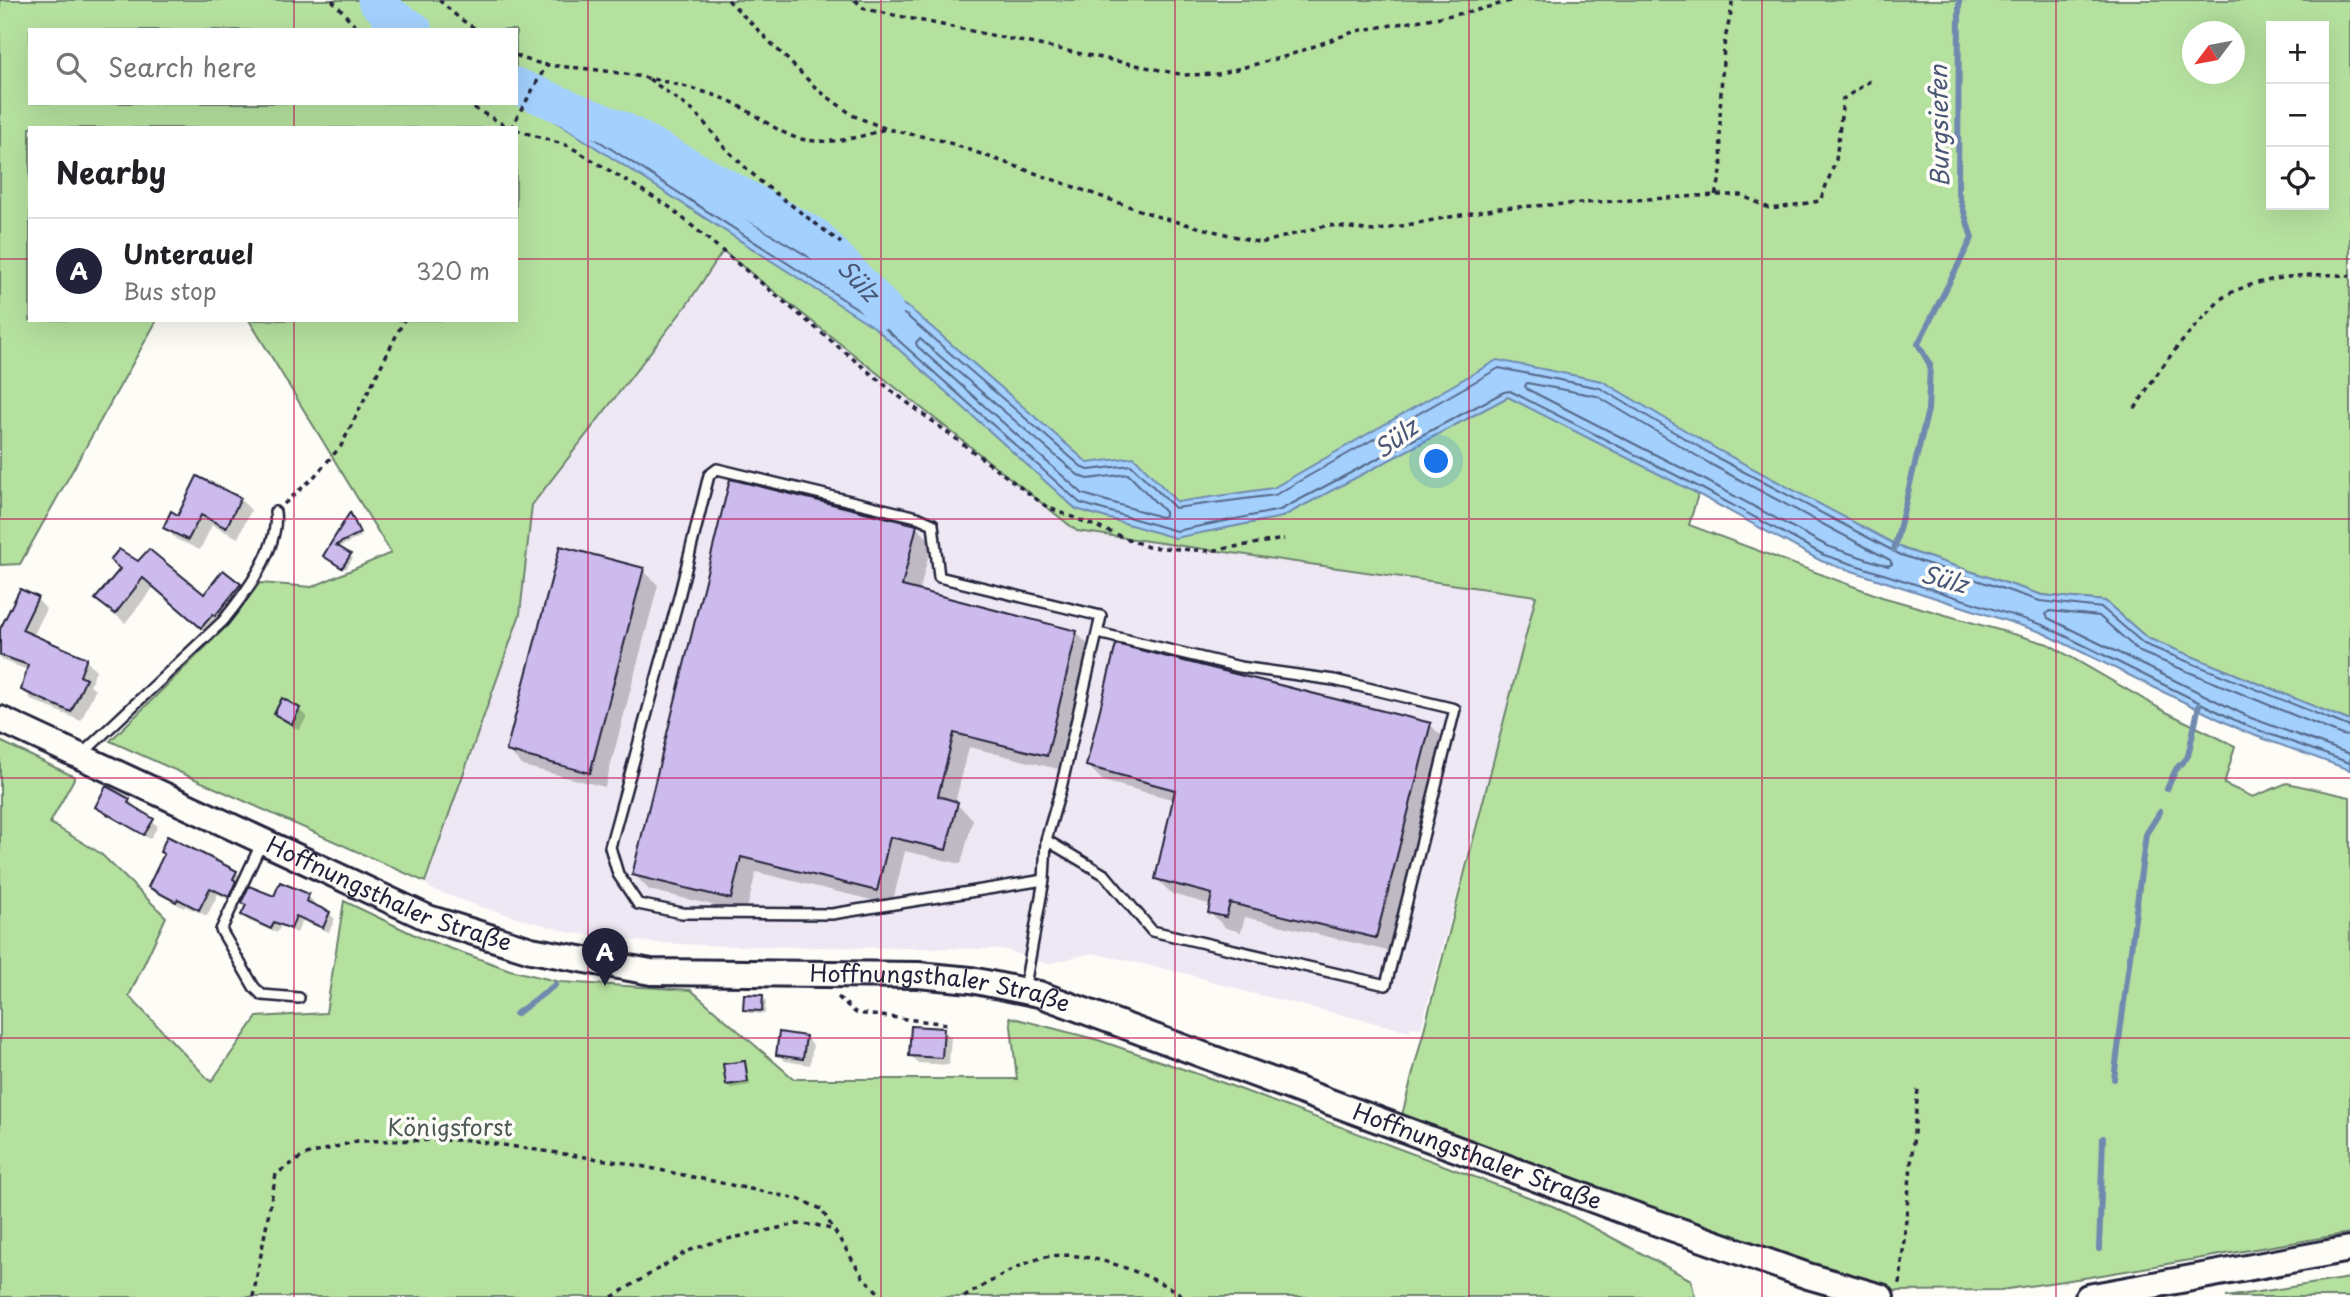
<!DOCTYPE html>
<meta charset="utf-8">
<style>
body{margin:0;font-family:"Playpen Sans",sans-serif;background:#f6f6f6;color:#202124}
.controls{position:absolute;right:21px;top:21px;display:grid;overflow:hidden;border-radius:0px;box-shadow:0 7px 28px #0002}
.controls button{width:63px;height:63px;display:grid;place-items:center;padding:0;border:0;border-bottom:2px solid #e0e0e0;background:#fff;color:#202124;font:35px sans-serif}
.compass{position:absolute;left:2182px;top:21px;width:63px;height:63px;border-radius:50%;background:#fff;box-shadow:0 7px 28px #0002;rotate:238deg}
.you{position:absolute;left:1437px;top:462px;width:24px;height:24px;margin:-18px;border:5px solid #fff;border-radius:50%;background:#1a73e8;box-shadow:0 0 0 10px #1a73e833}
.badge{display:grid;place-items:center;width:46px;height:46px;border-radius:50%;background:#22223b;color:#fff;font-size:23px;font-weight:700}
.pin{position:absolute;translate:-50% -58px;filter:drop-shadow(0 2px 4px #0008)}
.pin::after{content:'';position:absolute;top:37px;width:24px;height:21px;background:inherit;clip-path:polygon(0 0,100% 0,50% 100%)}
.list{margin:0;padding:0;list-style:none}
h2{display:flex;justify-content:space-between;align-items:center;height:91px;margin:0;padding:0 28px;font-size:30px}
h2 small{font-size:23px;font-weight:400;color:#757577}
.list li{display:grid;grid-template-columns:46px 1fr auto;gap:21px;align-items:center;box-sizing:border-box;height:105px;padding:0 28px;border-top:2px solid #e0e0e0}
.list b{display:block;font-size:26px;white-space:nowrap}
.list p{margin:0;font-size:23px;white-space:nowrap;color:#757577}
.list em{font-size:23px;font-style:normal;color:#757577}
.icon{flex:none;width:38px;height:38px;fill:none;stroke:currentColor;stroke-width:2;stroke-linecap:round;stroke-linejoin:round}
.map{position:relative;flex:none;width:2350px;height:1297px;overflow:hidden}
.search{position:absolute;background:#fff;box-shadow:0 7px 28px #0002;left:28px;top:28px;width:490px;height:77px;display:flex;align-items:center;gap:18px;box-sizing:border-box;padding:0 24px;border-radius:0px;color:#757577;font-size:26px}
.panel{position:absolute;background:#fff;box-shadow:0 7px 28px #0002;left:28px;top:126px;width:490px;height:196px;border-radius:0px}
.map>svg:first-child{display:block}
.built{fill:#eee8f4}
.green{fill:#b5e19f;stroke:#6c826d;stroke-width:2;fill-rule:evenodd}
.water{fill:#a3d0fd;stroke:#6f8aaf;stroke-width:2}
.shadow{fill:#0003}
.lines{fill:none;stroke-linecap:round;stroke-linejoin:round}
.shore{stroke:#566889;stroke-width:2}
.stream{stroke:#6f8aaf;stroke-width:6}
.river{stroke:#a3d0fd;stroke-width:37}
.building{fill:#ccbbec;stroke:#22223b;stroke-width:2}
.service-casing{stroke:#22223b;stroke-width:14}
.secondary-casing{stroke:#22223b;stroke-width:30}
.path{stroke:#22223b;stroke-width:3.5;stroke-dasharray:5 5;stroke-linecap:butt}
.service{stroke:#fdfcf7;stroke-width:9}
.secondary{stroke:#fdfcf7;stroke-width:24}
.grid{fill:none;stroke:#c2185b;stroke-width:2;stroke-opacity:0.55}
.labels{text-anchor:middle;stroke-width:7;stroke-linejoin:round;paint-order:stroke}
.street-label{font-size:23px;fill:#22223b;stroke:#fdfcf7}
.park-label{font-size:23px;fill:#4e5b59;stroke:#fdfcf7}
.water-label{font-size:24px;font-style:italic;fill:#495675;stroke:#fdfcf7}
</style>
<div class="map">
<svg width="2350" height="1297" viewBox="0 0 2350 1297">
<rect width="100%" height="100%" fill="#fdfcf7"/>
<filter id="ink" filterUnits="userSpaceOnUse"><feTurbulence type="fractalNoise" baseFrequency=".0143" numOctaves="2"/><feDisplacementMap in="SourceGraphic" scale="14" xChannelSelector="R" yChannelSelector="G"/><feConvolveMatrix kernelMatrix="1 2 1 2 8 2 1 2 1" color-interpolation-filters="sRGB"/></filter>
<g filter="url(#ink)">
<path class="built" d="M722,250L1077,531L1537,596L1421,1028L1411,1027L1409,1031L1247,992L1188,974L1092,953L1047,964L1003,949L728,946L654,943L572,933L481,907L431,889L425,882L520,614L532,505L686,306Z"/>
<path class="green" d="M0,0H2350V721L2147,638L2105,601L2042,595L1904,549L1698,494L1689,525L1882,597L2048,644L2166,712L2235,746L2224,784L2253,797L2287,783L2350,797V1233L2090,1277L2001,1290L1896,1291L1806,1265L1401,1119L1536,596L1077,531L723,251L686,306L532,505L520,614L425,882L110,741L227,626L260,583L312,587L391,553L249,320H516V128H30V320H157L20,564L0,565ZM2271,26H2324V205H2271ZM30,30H516V103H30ZM2192,32H2234V74H2192Z
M0,741L75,777L50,823L100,853L166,917L129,996L211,1082L257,1017L326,1013L344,901L419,937L510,970L560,982L691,990L794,1079H1017L1010,1017L1098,1040L1218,1081L1555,1207L1691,1280L1695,1297H0Z
M2350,1278V1297H2226Z"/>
<path class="water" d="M547,81L768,224L912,310L1088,463L1134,457L1177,502L1273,488L1497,360L1602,381L1720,451L1904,549L2042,595L2105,601L2147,638L2350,721V770L2245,732L2041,632L1821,561L1698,494L1508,397L1282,517L1175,538L1076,509L874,327L533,107Z"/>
<path class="shadow" d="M240,499L251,510L238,538L212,525L200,550L176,539L165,527L179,517Z
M352,517L362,536L338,548L353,558L346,569L325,555Z
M916,527L932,542L919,593L1076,632L1091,648L1062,770L969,747L955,803L973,819L961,864L905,851L892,905L756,872L746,913L649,890L634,874Z
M122,569L204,596L240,585L249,595L226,624L212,637L154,587L125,623L98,599Z
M643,570L658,585L605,787L523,766L508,750Z
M37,599L46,609L33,637L86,660L96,670L90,685L95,690L81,721L32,700L23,690L28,670L4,661L0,657V639Z
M283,701L299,710L307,717L299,730L283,721L276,714Z
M1430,725L1446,740L1392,952L1245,917L1241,932L1226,928L1210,913L1212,905L1172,894L1157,879L1175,800L1103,781L1088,766Z
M129,800L135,806L134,808L158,826L150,839L103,813L97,807Z
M165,855L236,872L243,880L236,903L218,894L207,916L185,906L184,908L158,894L150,886Z
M308,896L313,901L312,905L329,913L335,919L329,932L302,921L297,933L281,926L277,933L249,921L243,915L247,906L243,902Z
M762,997L766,1000L765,1014L748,1013L745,1009Z
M943,1030L951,1037L949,1065L918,1063L911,1056Z
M805,1037L813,1045L810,1065L785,1061L778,1054Z
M744,1063L747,1066L750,1085L731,1088L728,1085Z"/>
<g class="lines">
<path class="shore" d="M920,339L1078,475L1088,479L1128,474L1165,512V516L1161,517L1083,494L917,346L916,342Z
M1527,383L1597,396L1712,465L1890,560L1892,564L1888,566L1827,546L1705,480L1527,389L1525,386Z
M2350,727L2144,644L2102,608L2040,601L1901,555L1716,457L1600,388L1499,368L1275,495L1175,508L1131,465L1089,470L1083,468L907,316L764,230L553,93H549L544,102L545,106L878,322L1080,503L1176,531L1280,510L1504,392L1510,391L1701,488L1824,555L2043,625L2247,726L2350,763
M2350,736L2342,735L2140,652L2099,616L2050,611L2046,614L2048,618L2251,718L2350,754"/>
<path class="stream" d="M1894,550L1928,410L1930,365L1918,344L1972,238L1958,192L1959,0
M2167,789L2176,769L2188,756L2199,705
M516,1014L555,985
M2114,1079L2146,834L2160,812
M2099,1249L2103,1138"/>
<g class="river">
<path d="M376,0L391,16L414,30"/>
<path id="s1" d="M516,86L622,130L816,237L885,310"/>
</g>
</g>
<path class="building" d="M197,476L241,498L226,528L201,515L188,540L163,528L171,511L178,515Z
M730,479L917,525L902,586L1077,631L1047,756L954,733L938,796L958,802L946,850L890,837L877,891L741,857L731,899L632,875Z
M350,512L360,533L336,545L351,554L342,568L323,556Z
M560,546L644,568L590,773L506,751Z
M119,549L138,561L149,549L204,594L223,570L241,584L215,616L213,614L201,628L143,578L115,614L95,599L120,569L110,560Z
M20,589L38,597L22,630L87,658L80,676L86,679L71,712L21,690L28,665L0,655V629Z
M1116,644L1431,723L1376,938L1230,903L1226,917L1208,913L1212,894L1155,879L1175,790L1086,766Z
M282,698L300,708L292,724L274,714Z
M106,786L130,799L128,803L154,819L144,835L95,807Z
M167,836L237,871L233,879L236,881L229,897L210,888L199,910L178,899L176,902L148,887L164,854L160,852Z
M280,882L309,894L306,901L330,912L323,928L296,916L291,929L274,922L271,929L241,915L246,905L241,903L249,886L274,896Z
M744,994L763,995L762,1011L743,1010Z
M911,1026L944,1028L942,1058L909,1056Z
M779,1032L806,1036L803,1059L776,1055Z
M745,1061L748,1082L726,1085L723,1064Z"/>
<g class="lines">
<defs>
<path id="service" d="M81,755L223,621C245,594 280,548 275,512
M1046,840L1105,875L1152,931L1386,985L1455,709L1334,680L1240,667L1098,633
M262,842L221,930L254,987L262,995L299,998
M1024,991L1044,880L1046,840L1060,792L1101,616L939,577L933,524L917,517L717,469L709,475L679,597L610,847L618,874L638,904L682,913L832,914L1044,880"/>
<g id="secondary">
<path id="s2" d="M0,719L428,918L531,950L651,972L918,975L971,980L1039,994L1629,1213L1808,1276L1881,1297"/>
<path d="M2088,1297L2350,1249"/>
</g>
</defs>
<use href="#service" class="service-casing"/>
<use href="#secondary" class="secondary-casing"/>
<path class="path" d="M332,0L359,30
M439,0L459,18L477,30
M728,0L818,90L854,116L887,129L944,141L1162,218L1261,243L1328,225L1374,231L1499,208L1715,195H1741L1771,209L1820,201L1836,160L1843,99L1870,81
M855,0L865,9L1184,75L1218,74L1287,56L1356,31L1470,12L1514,0
M516,55C539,67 564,66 589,69C633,74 679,83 720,97C745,105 777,134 801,139C830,145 858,138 885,129
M649,79L696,113L727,150L761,182L841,243
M465,103L510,128
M511,128L546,66
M516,130L569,146L668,206L892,391L1047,507L1148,547L1209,551L1284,539
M1715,195C1726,164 1720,156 1720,125C1720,100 1722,74 1724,48C1725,32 1732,17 1732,0
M2135,409C2155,374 2178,344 2206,315C2212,309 2218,301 2225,296C2257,277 2314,272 2350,276
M284,504L313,478L341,446L404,320
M838,997L856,1013L948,1024
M1900,1284L1918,1089
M253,1297L276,1174L303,1156L357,1141L468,1140L626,1163L798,1199L821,1209L834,1230
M612,1297L688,1251L714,1242L797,1224L816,1225L834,1230L863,1277L883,1297
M964,1297C989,1283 1014,1266 1041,1258C1082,1246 1152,1275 1185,1297"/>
<use href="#service" class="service"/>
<use href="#secondary" class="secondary"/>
</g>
</g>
<path class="grid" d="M294,0V30M588,0V1297M881,0V1297M1175,0V1297M1469,0V1297M1762,0V1297M2056,0V1297M294,103V128M0,259H30M516,259H2350M294,320V1297M0,519H2350M0,778H2350M0,1038H2350"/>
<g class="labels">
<g class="street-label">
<text dy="8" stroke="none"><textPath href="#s2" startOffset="427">Hoffnungsthaler Straße</textPath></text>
<text dy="8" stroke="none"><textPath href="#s2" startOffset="992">Hoffnungsthaler Straße</textPath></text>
<text dy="8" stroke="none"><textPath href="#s2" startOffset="1559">Hoffnungsthaler Straße</textPath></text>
</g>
<g class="park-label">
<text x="450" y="1136">Königsforst</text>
</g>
<g class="water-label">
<text transform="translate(1940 126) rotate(-91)" y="8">Burgsiefen</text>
<text dy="8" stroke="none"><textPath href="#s1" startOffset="397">Sülz</textPath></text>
<text transform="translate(1396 439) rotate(-37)" y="8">Sülz</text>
<text transform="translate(1944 580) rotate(15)" y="8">Sülz</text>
</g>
</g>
</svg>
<div class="controls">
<button>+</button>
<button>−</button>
<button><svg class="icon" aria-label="locate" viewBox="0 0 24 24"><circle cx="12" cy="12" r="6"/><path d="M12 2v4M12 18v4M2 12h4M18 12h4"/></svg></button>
</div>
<svg class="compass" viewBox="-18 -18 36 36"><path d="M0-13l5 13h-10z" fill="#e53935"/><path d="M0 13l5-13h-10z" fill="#757577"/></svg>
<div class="you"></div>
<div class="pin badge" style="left:605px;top:986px">A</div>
<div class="search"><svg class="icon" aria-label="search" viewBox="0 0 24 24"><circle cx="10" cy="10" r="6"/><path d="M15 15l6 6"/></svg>Search here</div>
<section class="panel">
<h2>Nearby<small></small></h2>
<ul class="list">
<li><span class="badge">A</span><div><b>Unterauel</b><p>Bus stop</p></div><em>320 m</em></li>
</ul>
</section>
</div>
